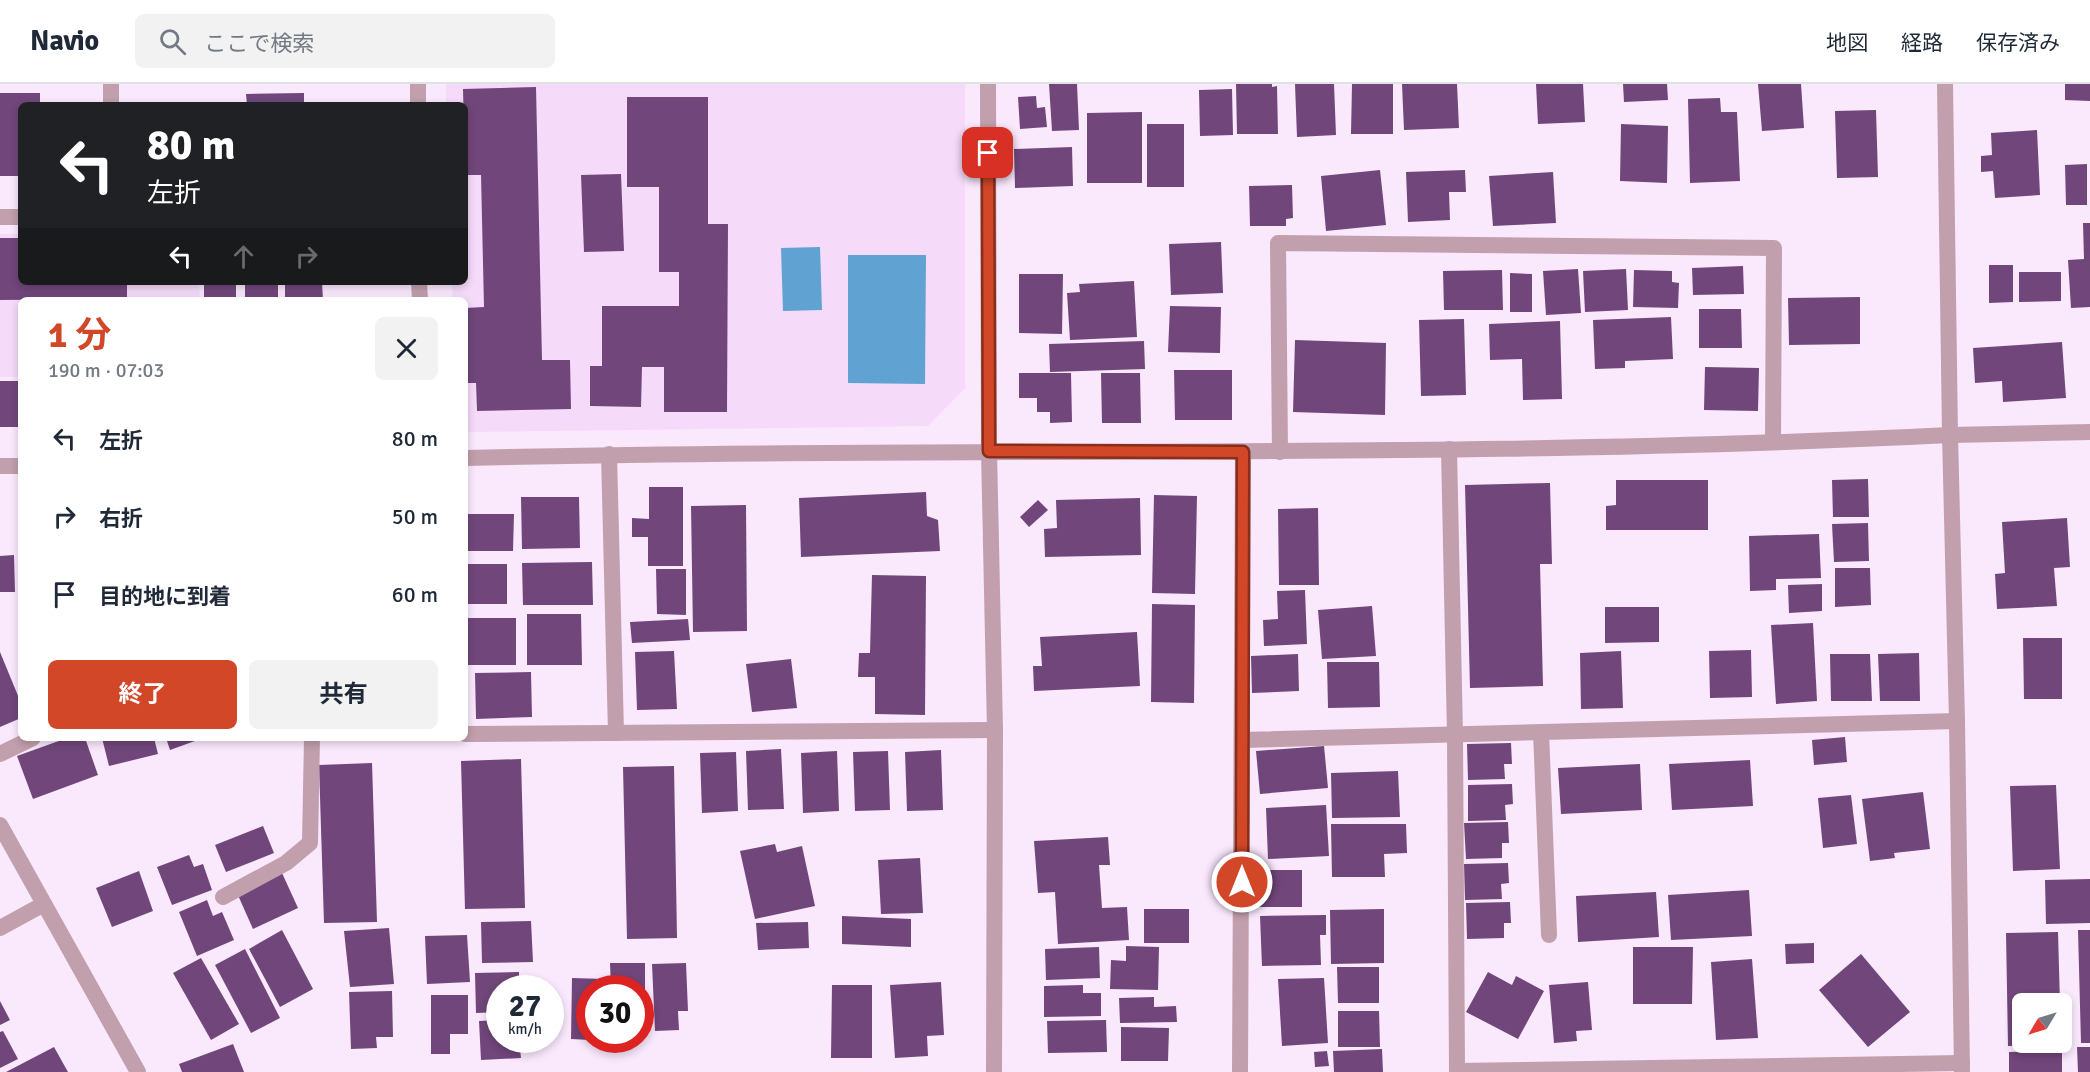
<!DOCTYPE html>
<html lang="ja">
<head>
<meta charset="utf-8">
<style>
	:root { --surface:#fff; --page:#f2f2f3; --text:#1f2937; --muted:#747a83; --line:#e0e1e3; --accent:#d14728 }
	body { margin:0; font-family:Signika,"Noto Sans JP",sans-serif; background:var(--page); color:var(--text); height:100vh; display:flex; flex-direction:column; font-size:22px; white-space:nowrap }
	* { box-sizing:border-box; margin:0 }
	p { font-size:20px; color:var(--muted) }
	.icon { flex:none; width:33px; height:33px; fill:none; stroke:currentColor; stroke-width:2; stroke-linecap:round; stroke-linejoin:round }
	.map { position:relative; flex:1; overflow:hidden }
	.details { position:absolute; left:18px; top:213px; width:450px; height:444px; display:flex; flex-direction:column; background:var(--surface); border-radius:9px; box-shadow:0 3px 9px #0003 }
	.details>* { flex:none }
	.guide { position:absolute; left:18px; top:18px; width:450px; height:183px; border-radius:9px; box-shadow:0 3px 9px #0003; background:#202124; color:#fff; overflow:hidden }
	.needle { width:39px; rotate:232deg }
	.controls { position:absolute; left:2012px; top:909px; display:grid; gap:12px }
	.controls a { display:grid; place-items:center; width:60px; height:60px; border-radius:9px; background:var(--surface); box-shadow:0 3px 9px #0003; font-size:30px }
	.speed { position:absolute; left:486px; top:891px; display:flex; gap:12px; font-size:30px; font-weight:700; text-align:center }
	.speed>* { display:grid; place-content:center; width:78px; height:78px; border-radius:50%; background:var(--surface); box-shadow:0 3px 9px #0003; line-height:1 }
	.speed small { font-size:15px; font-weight:400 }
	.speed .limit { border:9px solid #d22; background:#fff; color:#111 }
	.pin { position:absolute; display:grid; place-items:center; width:51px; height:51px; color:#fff; margin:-26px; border-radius:12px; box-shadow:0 3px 9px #0006 }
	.me { position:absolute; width:66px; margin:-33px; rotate:0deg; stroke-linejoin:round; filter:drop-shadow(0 0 4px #0008) }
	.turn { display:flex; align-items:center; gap:21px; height:126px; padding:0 30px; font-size:27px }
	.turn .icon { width:78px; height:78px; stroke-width:2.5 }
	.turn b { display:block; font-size:42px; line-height:51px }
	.lanes { display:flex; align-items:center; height:57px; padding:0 30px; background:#0003; justify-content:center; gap:30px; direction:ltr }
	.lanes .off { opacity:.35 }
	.round { display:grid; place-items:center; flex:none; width:63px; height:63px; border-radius:9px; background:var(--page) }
	.overview { display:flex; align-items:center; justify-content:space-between; height:102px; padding:0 30px }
	h1 { font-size:36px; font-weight:700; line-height:45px; color:var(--accent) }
	.primary-button { display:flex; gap:12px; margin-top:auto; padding:12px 30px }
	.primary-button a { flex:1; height:69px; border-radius:9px; background:var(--accent); color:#fff; font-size:24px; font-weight:700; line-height:69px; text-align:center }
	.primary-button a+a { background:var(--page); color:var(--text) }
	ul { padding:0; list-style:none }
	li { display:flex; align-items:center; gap:18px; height:78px; padding:0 30px }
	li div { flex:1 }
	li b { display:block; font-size:22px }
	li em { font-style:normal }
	header { display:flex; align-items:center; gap:36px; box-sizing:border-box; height:84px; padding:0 30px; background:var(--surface); border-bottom:2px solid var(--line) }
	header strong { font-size:28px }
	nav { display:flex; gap:33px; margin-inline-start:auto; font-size:21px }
	.search { width:420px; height:54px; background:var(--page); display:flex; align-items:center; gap:15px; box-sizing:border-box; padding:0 21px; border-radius:9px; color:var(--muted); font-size:22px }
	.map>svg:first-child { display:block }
	.built { fill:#f5dafa }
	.water { fill:#60a2d2 }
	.building { fill:#71467b }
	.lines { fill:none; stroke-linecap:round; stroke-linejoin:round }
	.minor { stroke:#c19fac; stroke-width:16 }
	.tertiary { stroke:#c19fac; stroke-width:16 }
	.route-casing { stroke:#882e1a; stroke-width:15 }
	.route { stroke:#d14728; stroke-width:10 }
</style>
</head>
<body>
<header>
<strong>Navio</strong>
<div class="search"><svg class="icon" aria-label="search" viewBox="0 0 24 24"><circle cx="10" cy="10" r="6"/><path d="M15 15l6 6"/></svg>ここで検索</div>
<nav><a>地図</a><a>経路</a><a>保存済み</a></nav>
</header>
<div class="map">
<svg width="2090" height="988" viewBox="0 0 2090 988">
	<rect width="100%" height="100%" fill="#fae8fd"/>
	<!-- built -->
	<g class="built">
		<path d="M446 0H965V304L928 342 465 348V216H453L452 198H465V21H446Z"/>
		<path d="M0 150H21V198H199L200 216H21V293H0Z"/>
	</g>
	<!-- water -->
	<g class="water">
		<path d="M820 163 822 226 783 227 781 164Z"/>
		<path d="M848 171H926L925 300 848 299Z"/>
	</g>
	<!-- building -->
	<g class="building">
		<path d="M1049 0H1077L1079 46 1052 47Z"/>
		<path d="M1236 0H1272V3L1277 2 1278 50H1237Z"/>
		<path d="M1295 0H1334L1336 51 1297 53Z"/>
		<path d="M1352 0H1393V50H1351Z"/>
		<path d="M1402 0H1457L1459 44 1404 46Z"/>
		<path d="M1536 0H1583L1585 38 1538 40Z"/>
		<path d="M1623 0H1667L1668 16 1624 18Z"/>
		<path d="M1758 0H1801L1804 44 1762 47Z"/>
		<path d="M2065 0H2090V17L2065 16Z"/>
		<path d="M536 3 542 276H570L571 325 477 327 476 299H465V224L484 223 481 91H465L463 5Z"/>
		<path d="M1232 5 1233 51 1200 52 1199 6Z"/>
		<path d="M0 9H40V21H21V92H0Z"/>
		<path d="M304 9V21H247L246 10Z"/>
		<path d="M1036 12 1037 24 1045 23 1047 43 1020 45 1018 13Z"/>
		<path d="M627 13H708V140H728L727 328H664V283H642L641 323 590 322V282H602V222H679V188H659V103H627Z"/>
		<path d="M1720 14 1721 28H1737L1740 97 1690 99 1688 15Z"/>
		<path d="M1876 26 1878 93 1837 94 1835 27Z"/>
		<path d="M1142 28V99H1087V29Z"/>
		<rect x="1147" y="40" width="37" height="63"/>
		<path d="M1621 40 1668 42 1667 99 1620 97Z"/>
		<path d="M2037 46 2040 111 1995 114 1993 87 1981 88V72L1992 71 1991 49Z"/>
		<path d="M1072 63 1073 102 1015 104 1014 65Z"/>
		<path d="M2087 80V121H2066L2065 81Z"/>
		<path d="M1380 86 1386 141 1326 147 1321 92Z"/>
		<path d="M1465 86 1466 108H1449L1450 136 1408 138 1406 88Z"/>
		<path d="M1553 88 1556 139 1493 142 1489 92Z"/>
		<path d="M621 90 624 167 584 168 581 91Z"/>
		<path d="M1292 101 1293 134 1286 135V142H1250L1249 102Z"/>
		<path d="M2083 139H2090V223L2071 224 2068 176 2084 175Z"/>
		<path d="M0 154H21V198H127V215L0 216Z"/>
		<path d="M1221 158 1223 209 1171 211 1169 160Z"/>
		<path d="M1989 181H2013V218L1989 219Z"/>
		<path d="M1743 182 1744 210 1693 211 1692 184Z"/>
		<path d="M1578 185 1581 229 1546 231 1543 187Z"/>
		<path d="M1626 185 1628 226 1585 228 1583 187Z"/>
		<path d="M1502 186 1503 226H1444L1443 187Z"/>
		<path d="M1634 186 1672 187V198L1679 199 1678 224 1633 223Z"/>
		<path d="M2019 188H2061V217L2019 218Z"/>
		<path d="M1510 189 1532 190V228H1510Z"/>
		<path d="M1019 190H1063L1062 250 1019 249Z"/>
		<path d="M1134 197 1137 253 1070 256 1067 209 1080 208 1079 200Z"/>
		<rect x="204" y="198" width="32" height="18"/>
		<rect x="245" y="198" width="33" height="18"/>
		<path d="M285 198H322L323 216H285Z"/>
		<path d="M1860 213V260L1789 261 1788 214Z"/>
		<path d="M1170 222 1221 223 1220 269 1168 268Z"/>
		<path d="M1699 225H1741L1742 264H1699Z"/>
		<path d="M1671 233 1673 275 1625 277V284L1595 285 1593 236Z"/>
		<path d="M1464 235 1466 311 1421 312 1419 236Z"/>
		<path d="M1560 237 1562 315 1523 316 1522 275 1490 276 1489 240Z"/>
		<path d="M1295 256 1386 259 1385 331 1293 328Z"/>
		<path d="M1144 257 1145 285 1050 288 1049 260Z"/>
		<path d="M2062 258 2066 314 2003 318 2002 297 1975 299 1973 264Z"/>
		<path d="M1705 283 1759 284 1758 327 1704 326Z"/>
		<path d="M1174 286H1232V336H1175Z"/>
		<path d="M1019 289H1071L1072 338 1050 339V328H1037V314H1019Z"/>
		<path d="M1101 289H1140L1141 339H1102Z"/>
		<rect x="0" y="297" width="21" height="46"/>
		<path d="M1868 395 1869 433H1833L1832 396Z"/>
		<path d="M1616 396H1708V446H1606V422L1616 421Z"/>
		<path d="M1550 399 1552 480H1540L1543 602 1470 604 1465 401Z"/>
		<path d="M649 403H683V482H648V453H632V434L649 435Z"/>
		<path d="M926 408 927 432 938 436 940 467 801 473 799 414Z"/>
		<path d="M1154 411 1197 412 1195 510 1152 509Z"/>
		<path d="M521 413H579L580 464 522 465Z"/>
		<path d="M1140 414 1141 471 1045 473 1044 445 1057 444 1056 416Z"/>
		<path d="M1038 416 1048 426 1029 443 1020 433Z"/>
		<path d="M746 421 747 547 693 548 691 422Z"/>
		<path d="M1318 424 1319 501H1279L1278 425Z"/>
		<path d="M465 430H514L513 467H465Z"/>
		<path d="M2067 434 2070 483 2054 484 2057 522 1997 525 1995 490 2005 489 2002 438Z"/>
		<path d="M1868 439 1869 477 1834 478 1832 440Z"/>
		<path d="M1819 450 1821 494 1776 495V506L1750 507 1749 452Z"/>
		<path d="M14 471 15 508H0V472Z"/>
		<path d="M592 478 593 521H523L522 479Z"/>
		<rect x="465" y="480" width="42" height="40"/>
		<path d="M1835 484H1870L1871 521 1835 523Z"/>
		<path d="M656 485H686V531L657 530Z"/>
		<path d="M872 491 926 492 925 631 875 630V593H858L859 569H870Z"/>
		<path d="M1822 500V527L1789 529 1788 501Z"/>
		<path d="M1305 506 1307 560 1264 562 1263 536 1278 535 1277 507Z"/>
		<path d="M1152 520 1195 521 1194 619 1151 618Z"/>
		<path d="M1372 522 1376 572 1322 575 1318 526Z"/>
		<path d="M1605 523H1659V558L1605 559Z"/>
		<path d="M527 530H581L582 581H527Z"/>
		<rect x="465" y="534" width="51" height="47"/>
		<path d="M688 535 690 556 632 559 630 538Z"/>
		<path d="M1813 539 1817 617 1776 620 1771 541Z"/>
		<path d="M1137 548 1140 602 1034 607 1033 582H1042L1040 553Z"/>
		<path d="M2023 554H2062V615H2024Z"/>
		<path d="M1751 566 1752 613 1710 614 1709 567Z"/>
		<path d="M674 567 677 625 637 626 635 568Z"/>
		<path d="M1621 567 1623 624 1581 625 1580 569Z"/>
		<path d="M0 568 21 619V634L0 643Z"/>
		<path d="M1919 569 1920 617H1880L1878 570Z"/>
		<path d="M1298 570 1299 607 1252 609 1251 572Z"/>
		<path d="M1830 570H1870L1872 617H1831Z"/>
		<path d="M791 575 797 624 752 628 746 580Z"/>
		<path d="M1327 578H1379L1380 623 1328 624Z"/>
		<path d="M531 588 532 633 476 635 475 589Z"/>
		<path d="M1845 653 1847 678 1814 681 1812 656Z"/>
		<path d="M67 654H85L98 691 33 715 17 672Z"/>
		<path d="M102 654H154L158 670 109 682Z"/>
		<path d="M166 654H203L170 666Z"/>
		<path d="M1511 659 1512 680H1504L1505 695 1468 696 1467 660Z"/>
		<path d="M1324 662 1328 704 1260 710 1256 667Z"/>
		<path d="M781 665 784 725 748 726 746 667Z"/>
		<path d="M941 666 943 726 907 727 905 668Z"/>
		<path d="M837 667 839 727 803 729 801 669Z"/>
		<path d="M888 667 890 726 855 727 853 668Z"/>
		<path d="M736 668 738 727 702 729 700 669Z"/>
		<path d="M521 675 525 824 465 825 461 677Z"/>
		<path d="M1750 676 1753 722 1672 726 1669 680Z"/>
		<path d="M372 679 377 838 324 839 319 681Z"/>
		<path d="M1640 680 1642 726 1561 730 1558 684Z"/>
		<path d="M674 682 677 854 627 855 623 683Z"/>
		<path d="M1398 687 1400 733 1332 734 1331 689Z"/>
		<path d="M1512 700 1513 720 1505 721 1506 736 1468 737V701Z"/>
		<path d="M2056 701 2060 785 2013 787 2010 702Z"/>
		<path d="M1923 708 1930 765 1894 769 1895 774 1870 777 1862 715Z"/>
		<path d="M1851 711 1857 760 1823 764 1818 714Z"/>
		<path d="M1326 721 1329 772 1268 775 1266 724Z"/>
		<path d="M1508 738 1509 759H1502V774L1466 775 1464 739Z"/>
		<path d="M1331 740H1406L1407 769 1384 770 1385 793H1332Z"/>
		<path d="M263 742 274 769 226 788 215 761Z"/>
		<path d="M1108 753 1110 781H1099L1102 824 1127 823 1129 856 1058 860 1055 808 1038 809 1034 757Z"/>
		<path d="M775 760 777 768 802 762 815 822 755 835 740 767Z"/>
		<path d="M189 771 194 783 203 780 212 806 172 821 157 783Z"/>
		<path d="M920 774 923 829 881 830 878 776Z"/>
		<path d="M1508 779 1509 799 1501 800 1502 815 1465 816 1464 780Z"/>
		<rect x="1255" y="786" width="47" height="37"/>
		<path d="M139 787 153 827 112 843 96 804Z"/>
		<path d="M282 789 298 824 253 845 237 809Z"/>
		<path d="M2090 795V839L2046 840 2045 796Z"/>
		<path d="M1749 806 1752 852 1671 856 1668 811Z"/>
		<path d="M1656 808 1659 853 1578 858 1576 812Z"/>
		<path d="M207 816 213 832 222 828 234 856 197 872 179 828Z"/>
		<path d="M1510 818 1511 839H1504V854L1467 855 1466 819Z"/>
		<rect x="1144" y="825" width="45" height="34"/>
		<path d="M1384 825V879L1331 880 1330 826Z"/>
		<path d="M1326 831V851H1320L1321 881 1262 882 1260 832Z"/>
		<path d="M842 832 911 835V863L842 860Z"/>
		<path d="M531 837 533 878 482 879 481 838Z"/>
		<path d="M808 838 809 864 758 866 756 839Z"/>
		<path d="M389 844 394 900 350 903 344 847Z"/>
		<path d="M282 846 313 905 280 923 249 865Z"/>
		<path d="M2078 846H2090V959H2081Z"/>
		<path d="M2058 848 2060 920H2022V958H2061V961L2008 962 2006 849Z"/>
		<path d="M467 851 470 898 427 900 425 852Z"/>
		<path d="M1814 859V879L1786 880 1785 860Z"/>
		<path d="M1126 862 1159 863 1158 906 1110 905 1111 876 1126 877Z"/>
		<path d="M1099 863 1100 894 1046 896 1045 865Z"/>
		<path d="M1633 863H1693L1692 920H1633Z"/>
		<path d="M245 865 280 934 251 949 215 881Z"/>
		<path d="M1861 870 1910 928 1868 963 1819 906Z"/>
		<path d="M201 874 239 940 211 956 173 889Z"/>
		<path d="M1752 875 1758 954 1716 956 1711 878Z"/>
		<path d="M610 879H645V948H640V904H611Z"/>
		<path d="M686 879 688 927H678L679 946 655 947 652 880Z"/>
		<path d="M1337 883H1379V919H1338Z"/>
		<path d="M519 888V904H500V928L476 929 475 889Z"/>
		<path d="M1488 888 1512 901 1516 892 1544 907 1518 955 1466 928Z"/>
		<path d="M572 894 605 895 604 904H590V956L571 955Z"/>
		<path d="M1324 894 1328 959 1282 962 1278 895Z"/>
		<path d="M941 898 944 951 927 952 928 972 895 974 890 901Z"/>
		<path d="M1588 898 1592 946 1576 947 1577 957 1554 959 1549 901Z"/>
		<path d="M832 901H872V974H831Z"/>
		<path d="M1083 901V909H1101V932L1044 933V902Z"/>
		<path d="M392 907 393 953H376L377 964 351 965 349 908Z"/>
		<path d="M431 911H468V950H450V970H431Z"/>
		<path d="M1154 913V923L1176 922 1177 938 1120 939 1119 914Z"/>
		<path d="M0 917 10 936 0 941Z"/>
		<path d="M1338 927H1379L1380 963H1338Z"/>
		<path d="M500 936V956H519L521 974 481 976 479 937Z"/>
		<path d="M1106 936 1107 968 1048 969 1047 937Z"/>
		<path d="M1121 943 1169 944 1168 977H1121Z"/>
		<path d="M3 947 18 975 0 984V948Z"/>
		<path d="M233 960 244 988H182L179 980Z"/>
		<path d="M54 963 68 988H6Z"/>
		<path d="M2077 963H2090V988H2078Z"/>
		<path d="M1382 965 1383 988H1334L1333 967Z"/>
		<path d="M1327 967 1329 982 1315 983 1314 968Z"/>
		<path d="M2062 967V988H2009V968Z"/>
	</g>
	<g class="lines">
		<!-- minor -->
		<g class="minor">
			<path d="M111 0V21"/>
			<path d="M418 0V21"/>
			<path d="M0 133H21"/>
			<path d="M419 198 420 216"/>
			<path d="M1449 365 1455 651 1457 988"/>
			<path d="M1280 368 1278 159 1774 164 1773 358"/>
			<path d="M609 370 616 649"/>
			<path d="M465 374C960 362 1455 376 1950 351"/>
			<path d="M0 382H21"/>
			<path d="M1541 648 1549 851"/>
			<path d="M465 650 995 646"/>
			<path d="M1242 656 1957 637"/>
			<path d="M0 670 33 654"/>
			<path d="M223 813 286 779 310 759 312 654"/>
			<path d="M0 844 44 820"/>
			<path d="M1457 987 1962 979"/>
			<path d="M1240 988 1243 368"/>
		</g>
		<!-- tertiary -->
		<g class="tertiary">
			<path d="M988 0 989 367 995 646 994 988"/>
			<path d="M1945 0 1950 351 1957 637 1962 988"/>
			<path d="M1950 351 2090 348"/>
			<path d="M0 741 138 988"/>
		</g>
	</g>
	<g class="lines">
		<!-- route casing -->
		<g class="route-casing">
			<path id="route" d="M988 69 989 367 1243 368 1242 798"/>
		</g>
		<!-- route -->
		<use href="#route" class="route"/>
	</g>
</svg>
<div class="controls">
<a><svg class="needle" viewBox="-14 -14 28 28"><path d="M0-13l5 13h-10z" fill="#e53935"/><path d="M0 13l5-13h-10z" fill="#747a83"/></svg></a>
</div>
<div class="speed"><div>27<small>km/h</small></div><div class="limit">30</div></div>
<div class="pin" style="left:988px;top:69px;background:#d93025"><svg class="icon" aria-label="arrive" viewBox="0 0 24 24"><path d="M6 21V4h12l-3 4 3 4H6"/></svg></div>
<svg class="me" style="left:1242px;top:798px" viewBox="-20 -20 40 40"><circle r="17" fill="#d14728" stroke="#fff" stroke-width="3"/><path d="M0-11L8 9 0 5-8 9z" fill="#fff"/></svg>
<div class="guide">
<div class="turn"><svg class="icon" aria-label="left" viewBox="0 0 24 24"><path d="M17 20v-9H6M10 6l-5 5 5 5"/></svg><div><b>80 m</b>左折</div></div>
<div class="lanes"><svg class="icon" aria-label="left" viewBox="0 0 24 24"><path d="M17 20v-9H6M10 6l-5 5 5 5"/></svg><svg class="icon off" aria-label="ahead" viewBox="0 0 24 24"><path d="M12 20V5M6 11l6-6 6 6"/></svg><svg class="icon off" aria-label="right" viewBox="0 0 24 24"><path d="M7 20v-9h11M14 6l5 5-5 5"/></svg></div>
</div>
<section class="details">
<div class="overview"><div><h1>1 分</h1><p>190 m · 07:03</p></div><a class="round"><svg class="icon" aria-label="close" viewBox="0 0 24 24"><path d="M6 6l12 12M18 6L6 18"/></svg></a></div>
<ul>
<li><svg class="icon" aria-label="left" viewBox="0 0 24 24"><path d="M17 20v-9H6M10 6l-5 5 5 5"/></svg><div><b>左折</b></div><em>80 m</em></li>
<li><svg class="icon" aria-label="right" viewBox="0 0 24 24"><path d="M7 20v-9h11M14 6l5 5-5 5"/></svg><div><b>右折</b></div><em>50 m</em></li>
<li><svg class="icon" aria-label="arrive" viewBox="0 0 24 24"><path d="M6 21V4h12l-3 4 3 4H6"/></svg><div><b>目的地に到着</b></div><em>60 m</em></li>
</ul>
<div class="primary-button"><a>終了</a><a>共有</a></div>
</section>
</div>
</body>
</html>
